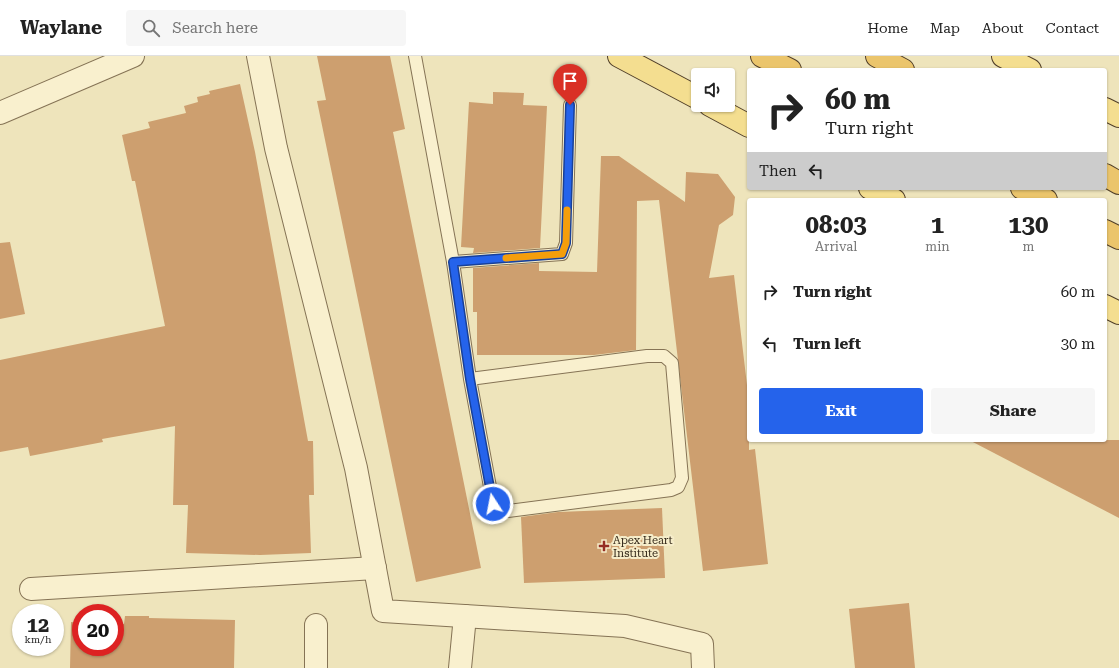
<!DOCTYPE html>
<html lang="en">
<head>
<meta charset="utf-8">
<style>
	:root { --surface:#fff; --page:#f6f6f6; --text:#222; --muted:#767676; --line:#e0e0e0; --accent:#2563eb }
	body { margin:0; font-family:"Roboto Serif",serif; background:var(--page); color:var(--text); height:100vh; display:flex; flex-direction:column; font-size:15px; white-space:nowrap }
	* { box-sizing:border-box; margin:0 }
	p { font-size:13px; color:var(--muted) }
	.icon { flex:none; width:22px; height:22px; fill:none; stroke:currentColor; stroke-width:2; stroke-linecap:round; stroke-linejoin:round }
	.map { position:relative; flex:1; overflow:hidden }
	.details { position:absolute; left:747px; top:142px; width:360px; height:244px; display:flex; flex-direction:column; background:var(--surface); border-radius:4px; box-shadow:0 1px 3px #0004 }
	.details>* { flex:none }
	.guide { position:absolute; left:747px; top:12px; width:360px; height:122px; border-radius:4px; box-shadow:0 1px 3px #0004; background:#fff; color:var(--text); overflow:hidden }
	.fabs { position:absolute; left:691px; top:12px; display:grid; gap:8px }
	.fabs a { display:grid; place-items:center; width:44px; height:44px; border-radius:4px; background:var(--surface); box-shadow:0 1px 3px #0004; font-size:20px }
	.speed { position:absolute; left:12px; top:548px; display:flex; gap:8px; font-size:20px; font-weight:700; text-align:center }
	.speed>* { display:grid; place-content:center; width:52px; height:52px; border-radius:50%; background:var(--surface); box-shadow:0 1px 3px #0004; line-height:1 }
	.speed small { font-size:10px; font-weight:400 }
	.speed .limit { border:6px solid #d22; background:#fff; color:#111 }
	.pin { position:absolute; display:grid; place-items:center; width:34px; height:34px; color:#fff; margin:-41px -17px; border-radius:50% 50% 50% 0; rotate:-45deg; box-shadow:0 0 4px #0007 }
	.pin .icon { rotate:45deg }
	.me { position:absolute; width:44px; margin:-22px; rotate:349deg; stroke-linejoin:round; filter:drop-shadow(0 0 3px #0008) }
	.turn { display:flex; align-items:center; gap:14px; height:84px; padding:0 12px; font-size:18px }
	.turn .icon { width:52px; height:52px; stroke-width:2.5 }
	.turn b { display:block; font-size:28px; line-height:34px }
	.then { display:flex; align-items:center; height:38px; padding:0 12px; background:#0003; gap:8px; font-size:15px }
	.eta { display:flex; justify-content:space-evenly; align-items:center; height:68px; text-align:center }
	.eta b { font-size:24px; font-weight:700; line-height:28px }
	.button { display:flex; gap:8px; margin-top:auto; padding:8px 12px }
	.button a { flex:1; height:46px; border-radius:4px; background:var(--accent); color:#fff; font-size:16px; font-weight:700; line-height:46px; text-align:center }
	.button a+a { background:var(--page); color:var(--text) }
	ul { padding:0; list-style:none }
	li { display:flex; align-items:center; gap:12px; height:52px; padding:0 12px }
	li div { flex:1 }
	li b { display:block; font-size:15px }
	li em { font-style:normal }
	header { display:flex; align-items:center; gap:24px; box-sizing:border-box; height:56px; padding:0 20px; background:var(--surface); border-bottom:1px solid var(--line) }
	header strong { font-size:19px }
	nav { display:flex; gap:22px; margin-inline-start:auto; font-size:14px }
	.search { width:280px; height:36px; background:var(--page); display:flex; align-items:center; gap:10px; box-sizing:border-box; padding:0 14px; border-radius:4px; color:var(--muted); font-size:15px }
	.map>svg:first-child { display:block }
	.building { fill:#cd9f6f }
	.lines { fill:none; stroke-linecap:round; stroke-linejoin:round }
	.service-casing { stroke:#857355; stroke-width:14 }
	.minor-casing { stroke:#857355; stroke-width:24 }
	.tertiary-casing { stroke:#857355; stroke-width:24 }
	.primary-casing { stroke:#52402a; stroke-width:24 }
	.trunk-casing { stroke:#52402a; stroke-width:24 }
	.service { stroke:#f9f0ce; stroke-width:12 }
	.minor { stroke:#f9f0ce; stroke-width:22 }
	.tertiary { stroke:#f9f0ce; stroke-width:22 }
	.primary { stroke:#f4de90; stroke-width:22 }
	.trunk { stroke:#ebc56c; stroke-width:22 }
	.route-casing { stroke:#184099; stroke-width:10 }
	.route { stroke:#2563eb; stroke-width:7 }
	.slow { stroke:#f59e0b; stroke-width:7 }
	.poi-dot { fill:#952e24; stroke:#f6edca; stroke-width:1.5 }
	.labels { text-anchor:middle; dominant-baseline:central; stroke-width:4; stroke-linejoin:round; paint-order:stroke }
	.poi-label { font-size:11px; fill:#34291a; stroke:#f6edca; text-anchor:start }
</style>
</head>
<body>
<header>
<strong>Waylane</strong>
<div class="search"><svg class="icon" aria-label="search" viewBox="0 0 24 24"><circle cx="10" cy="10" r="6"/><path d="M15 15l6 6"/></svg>Search here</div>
<nav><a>Home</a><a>Map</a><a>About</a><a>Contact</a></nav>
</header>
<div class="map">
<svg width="1119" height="612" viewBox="0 0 1119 612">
	<rect width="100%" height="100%" fill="#eee4bb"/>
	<!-- building -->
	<g class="building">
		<path d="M317 0H390L405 73 393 76 481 512 416 526 317 45 326 44Z"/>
		<path d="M240 28 255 96 308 385H313L314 439H309L311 497 260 499 186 497 188 449H173L175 370 102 383 103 386 30 400 28 391 0 396V304L165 270 135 125H132L122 79 150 72 148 66 186 57 184 50 198 46 197 41 210 38 209 35Z"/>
		<path d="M493 36 524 37 523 49 547 50 540 192 473 197 474 192 461 191 469 46 493 48Z"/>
		<path d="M601 100H619L685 146 686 116 718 118 735 141 733 159 719 169 709 222 734 219 749 346V394L755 393 768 508 703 515 659 144 637 145 636 294 594 299H477V256H473V212L539 207V215L597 216Z"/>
		<path d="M10 186 25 258 0 263V187Z"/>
		<path d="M969 384H1119V462Z"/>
		<path d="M662 452 665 522 524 527 521 461 558 456Z"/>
		<path d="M909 547 915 612H855L849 553Z"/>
		<path d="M125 560H149V562L235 564 234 612H70L71 566 81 567V591H115V568H124Z"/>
	</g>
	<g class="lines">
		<!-- service casing -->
		<g class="service-casing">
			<g id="service">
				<path d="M415 0 453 206 470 323 647 300H664L672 307 682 422 678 431 671 434 508 455 499 453 493 447 470 323"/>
				<path d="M453 206 562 198 566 187 570 49"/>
			</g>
		</g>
		<!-- minor casing -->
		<g class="minor-casing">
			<g id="minor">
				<path d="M0 57 133 0"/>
				<path d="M31 533 375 512"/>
				<path d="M316 612V569"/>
				<path d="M460 612 465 560"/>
			</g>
		</g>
		<!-- tertiary casing -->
		<g class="tertiary-casing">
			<path id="tertiary" d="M258 0 276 92 356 412 383 555 625 570 702 588 703 612"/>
		</g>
		<!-- primary casing -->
		<g class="primary-casing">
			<g id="primary">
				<path d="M619 0 698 42"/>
				<path d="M1003 0 1030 14"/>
				<path d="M710 49 749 70"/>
				<path d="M1105 53 1119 60"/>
				<path d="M870 132 894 144"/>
				<path d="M1105 250 1119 257"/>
			</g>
		</g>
		<!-- trunk casing -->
		<g class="trunk-casing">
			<g id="trunk">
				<path d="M762 0 790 14"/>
				<path d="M877 0 903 14"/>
				<path d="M1105 119 1119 127"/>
				<path d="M1022 132 1046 144"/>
				<path d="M1105 175 1119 182"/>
			</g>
		</g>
		<!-- service -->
		<use href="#service" class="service"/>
		<!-- minor -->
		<use href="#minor" class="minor"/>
		<!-- tertiary -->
		<use href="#tertiary" class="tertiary"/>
		<!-- primary -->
		<use href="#primary" class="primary"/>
		<!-- trunk -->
		<use href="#trunk" class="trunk"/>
	</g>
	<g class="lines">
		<!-- route casing -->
		<g class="route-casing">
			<path id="route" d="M493 448 470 323 453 206 562 198 566 187 570 49"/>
		</g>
		<!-- route -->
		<use href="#route" class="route"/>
		<!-- slow -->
		<path class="slow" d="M506 202 562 198 566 187 567 154"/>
	</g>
	<!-- markers -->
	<path class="poi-dot" d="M602 484h4v4h4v4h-4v4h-4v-4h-4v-4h4z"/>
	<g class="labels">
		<!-- poi labels -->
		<g class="poi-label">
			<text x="613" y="484">Apex Heart<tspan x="613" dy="13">Institute</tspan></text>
		</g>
	</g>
</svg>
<div class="fabs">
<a><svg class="icon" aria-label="sound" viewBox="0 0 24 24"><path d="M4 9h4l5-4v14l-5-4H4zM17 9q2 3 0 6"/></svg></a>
</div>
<div class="speed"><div>12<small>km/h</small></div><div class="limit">20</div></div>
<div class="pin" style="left:570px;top:49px;background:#d93025"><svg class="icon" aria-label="arrive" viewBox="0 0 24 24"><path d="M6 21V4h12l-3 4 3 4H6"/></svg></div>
<svg class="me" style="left:493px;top:448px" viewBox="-20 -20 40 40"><circle r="17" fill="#2563eb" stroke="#fff" stroke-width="3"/><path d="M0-11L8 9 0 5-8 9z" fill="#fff"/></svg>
<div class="guide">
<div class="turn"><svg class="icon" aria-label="right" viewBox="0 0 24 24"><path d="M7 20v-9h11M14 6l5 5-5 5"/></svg><div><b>60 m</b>Turn right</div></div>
<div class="then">Then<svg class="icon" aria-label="left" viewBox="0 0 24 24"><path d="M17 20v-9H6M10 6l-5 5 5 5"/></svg></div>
</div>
<section class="details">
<div class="eta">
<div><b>08:03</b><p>Arrival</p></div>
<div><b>1</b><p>min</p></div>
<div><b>130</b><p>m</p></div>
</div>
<ul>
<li><svg class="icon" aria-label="right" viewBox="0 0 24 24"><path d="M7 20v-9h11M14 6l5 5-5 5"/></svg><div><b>Turn right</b></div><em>60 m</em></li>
<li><svg class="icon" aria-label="left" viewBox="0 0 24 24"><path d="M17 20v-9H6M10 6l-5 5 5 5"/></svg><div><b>Turn left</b></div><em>30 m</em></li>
</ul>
<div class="button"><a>Exit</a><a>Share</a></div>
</section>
</div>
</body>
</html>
